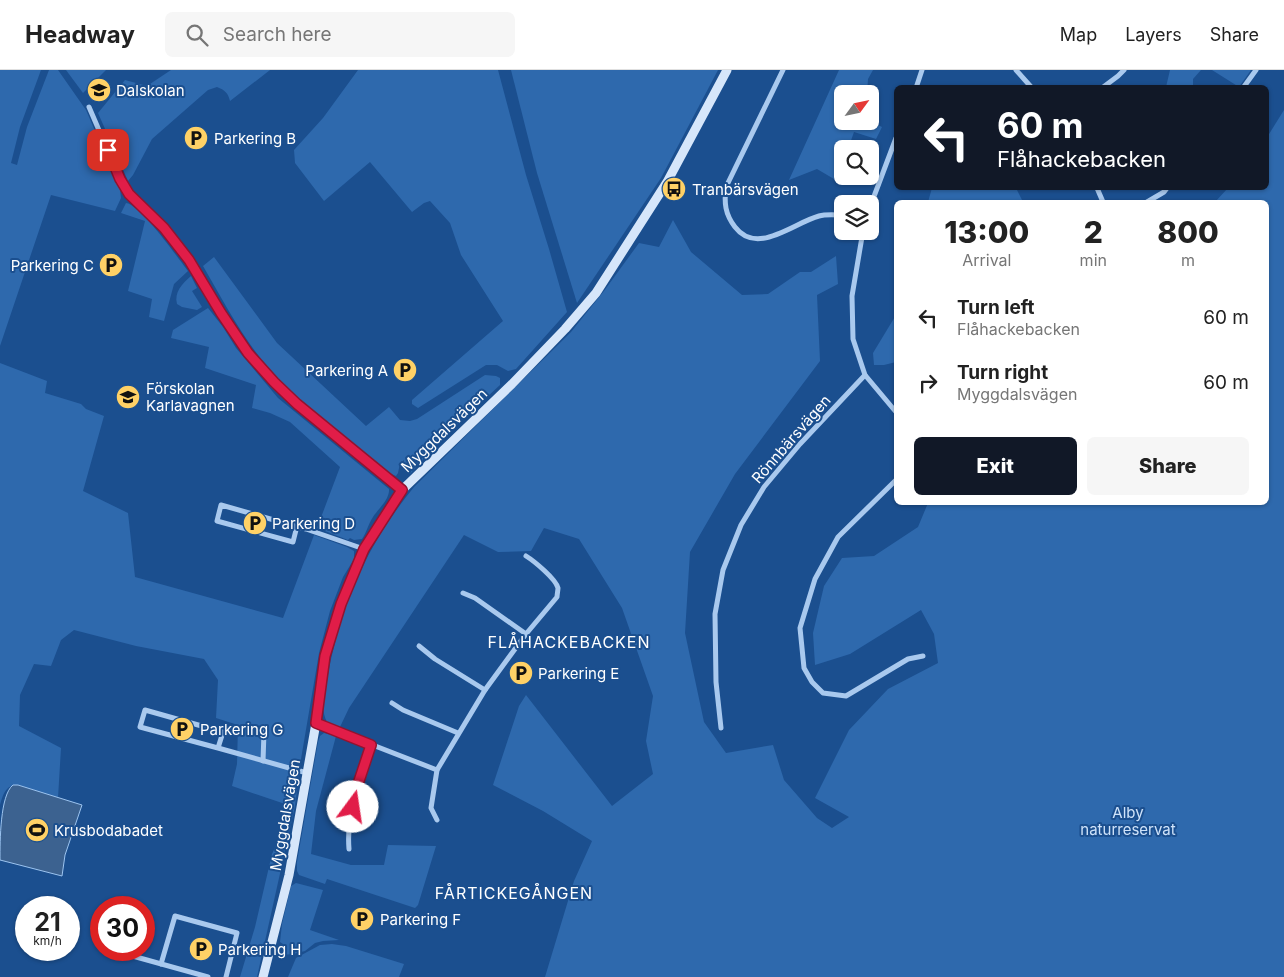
<!DOCTYPE html>
<html lang="en">
<head>
<meta charset="utf-8">
<style>
	:root { --surface:#fff; --page:#f6f6f6; --text:#222; --muted:#767676; --line:#e0e0e0; --accent:#111827 }
	body { margin:0; font-family:Inter,sans-serif; background:var(--page); color:var(--text); height:100vh; display:flex; flex-direction:column; font-size:19px; white-space:nowrap }
	* { box-sizing:border-box; margin:0 }
	p { font-size:16px; color:var(--muted) }
	.icon { flex:none; width:28px; height:28px; fill:none; stroke:currentColor; stroke-width:2; stroke-linecap:round; stroke-linejoin:round }
	.map { position:relative; flex:1; overflow:hidden }
	.sheet { position:absolute; left:894px; top:130px; width:375px; height:305px; display:flex; flex-direction:column; background:var(--surface); border-radius:8px; box-shadow:0 1px 4px #0004 }
	.sheet>* { flex:none }
	.top-card { position:absolute; left:894px; top:15px; width:375px; height:105px; border-radius:8px; box-shadow:0 1px 4px #0004; background:#111827; color:#fff; overflow:hidden }
	.needle { width:32px; rotate:57deg }
	.fabs { position:absolute; left:834px; top:15px; display:grid; gap:10px }
	.fabs a { display:grid; place-items:center; width:45px; height:45px; border-radius:8px; background:var(--surface); box-shadow:0 1px 4px #0004; font-size:25px }
	.speed { position:absolute; left:15px; top:826px; display:flex; gap:10px; font-size:25px; font-weight:700; text-align:center }
	.speed>* { display:grid; place-content:center; width:65px; height:65px; border-radius:50%; background:var(--surface); box-shadow:0 1px 4px #0004; line-height:1 }
	.speed small { font-size:12px; font-weight:400 }
	.speed .limit { border:8px solid #d22; background:#fff; color:#111 }
	.pin { position:absolute; display:grid; place-items:center; width:42px; height:42px; color:#fff; margin:-21px; border-radius:10px; box-shadow:0 2px 8px #0006 }
	.me { position:absolute; width:55px; margin:-28px; rotate:14deg; stroke-linejoin:round; filter:drop-shadow(0 0 4px #0008) }
	.turn { display:flex; align-items:center; gap:18px; height:105px; padding:0 20px; font-size:22px }
	.turn .icon { width:65px; height:65px; stroke-width:2.5 }
	.turn b { display:block; font-size:35px; line-height:42px }
	.eta { display:flex; justify-content:space-evenly; align-items:center; height:85px; text-align:center }
	.eta b { font-size:30px; font-weight:800; line-height:35px }
	.cta { display:flex; gap:10px; margin-top:auto; padding:10px 20px }
	.cta a { flex:1; height:58px; border-radius:8px; background:var(--accent); color:#fff; font-size:20px; font-weight:800; line-height:58px; text-align:center }
	.cta a+a { background:var(--page); color:var(--text) }
	ul { padding:0; list-style:none }
	li { display:flex; align-items:center; gap:15px; height:65px; padding:0 20px }
	li div { flex:1 }
	li b { display:block; font-size:19px }
	li em { font-style:normal }
	header { display:flex; align-items:center; gap:30px; box-sizing:border-box; height:70px; padding:0 25px; background:var(--surface); border-bottom:1px solid var(--line) }
	header strong { font-size:24px }
	nav { display:flex; gap:28px; margin-inline-start:auto; font-size:18px }
	.search { width:350px; height:45px; background:var(--page); display:flex; align-items:center; gap:12px; box-sizing:border-box; padding:0 18px; border-radius:8px; color:var(--muted); font-size:19px }
	.map>svg:first-child { display:block }
	.green { fill:#2e69ad }
	.water { fill:#3c6290; stroke:#9cc4f0 }
	.lines { fill:none; stroke-linecap:round; stroke-linejoin:round }
	.street { stroke:#a9c9ee; stroke-width:5 }
	.secondary { stroke:#d6e6fa; stroke-width:9 }
	.route-casing { stroke:#92132f; stroke-width:12 }
	.route { stroke:#e11d48; stroke-width:9 }
	.labels { text-anchor:middle; dominant-baseline:central; stroke-width:4; stroke-linejoin:round; paint-order:stroke }
	.poi-label { font-size:15px; fill:#fff; stroke:#1b4f8f; text-anchor:start }
	.street-label { font-size:15px; fill:#fff; stroke:#1b4f8f }
	.park-label { font-size:15px; fill:#cfe3fa; stroke:#1b4f8f }
	.neighbourhood-label { font-size:16px; letter-spacing:1px; fill:#fff; stroke:#1b4f8f }
</style>
</head>
<body>
<header>
<strong>Headway</strong>
<div class="search"><svg class="icon" aria-label="search" viewBox="0 0 24 24"><circle cx="10" cy="10" r="6"/><path d="M15 15l6 6"/></svg>Search here</div>
<nav><a>Map</a><a>Layers</a><a>Share</a></nav>
</header>
<div class="map">
<svg width="1284" height="907" viewBox="0 0 1284 907">
	<rect width="100%" height="100%" fill="#1b4f8f"/>
	<!-- green -->
	<g class="green">
		<path d="M0 0H41L20 57 11 93 17 95 27 57 49 0H58L86 40 120 119 121 128 115 141 51 125 0 276Z"/>
		<path d="M66 0H106L83 23Z"/>
		<path d="M171 0H270L230 31C228 23 225 20 217 17L208 20 152 69 133 105 128 111 98 43 125 10 147 16Z"/>
		<path d="M358 0H498L526 105 549 179 567 242 516 299 508 301 497 295H486L418 338 412 334V330L503 251 461 185 450 153 430 131 424 133 412 142 370 92 324 131 295 93 294 80 323 48Z"/>
		<path d="M511 0H718L661 108 577 233 537 103Z"/>
		<path d="M839 0H873L868 9 867 24H842V51H870L882 57 876 69 854 62 848 79H842V92L834 109 817 99 789 110Z"/>
		<path d="M1170 0H1201L1193 9V17H1166Z"/>
		<path d="M1212 0H1251L1239 17Z"/>
		<path d="M1284 40V907H545L574 811 592 771 543 741 493 715 519 636 526 625 612 736 653 704 646 671 653 626 622 538 579 469 544 458 531 481 498 482 464 465 349 638 340 657 327 652C320 639 325 625 327 611 339 538 367 474 414 417L571 262 604 221 639 173 659 177 673 150 691 182 742 225 768 224 800 202H811L836 186 838 214 817 225 820 291 735 404 690 482 685 563 704 652 726 683 773 675 784 710 817 748 832 758 849 747 815 728 849 660 888 619 938 593 934 564 921 540 850 584 815 595 813 563 824 516 842 488 874 486 918 457 928 433 1266 432V132H1215L1228 118H1266V69Z"/>
		<path d="M932 118H1016L1023 132H928Z"/>
		<path d="M126 133C141 135 177 187 188 201L174 214 164 251 149 247 152 229 128 221 145 151 121 143Z"/>
		<path d="M214 187 277 273 366 356 389 337 400 350 410 351 417 349 485 305 496 306 500 308V315L446 365 410 404H409L404 399V390L400 393 398 403 396 406 391 404C349 370 301 338 267 296 241 266 223 230 203 196Z"/>
		<path d="M191 206 197 218 192 221 202 237 197 240 182 237 177 234C174 222 182 214 191 206Z"/>
		<path d="M208 238 223 257 236 278 278 328 389 419C390 429 378 439 373 447 368 454 367 462 362 469L354 470 350 468 348 470 317 458 340 397 290 352 270 343 252 338 256 315 205 298 209 277 171 268 173 260Z"/>
		<path d="M896 245V292L884 295H874L873 283Z"/>
		<path d="M0 293 47 311 45 323 81 334 86 339 104 346 83 421 128 443 135 507 283 548 314 465 347 477 354 481V489L343 507 330 541 319 583 301 689 295 736 257 907H240L255 857 272 784 294 737 232 716 237 694 238 655 216 648 218 610 204 589 136 576 74 560 61 570 51 596 34 594 20 625 19 656 61 678 58 728 18 715C5 715 3 725 0 735Z"/>
		<path d="M324 663 336 666 316 741 311 784 351 795H384L388 775 436 776 418 835 415 838 327 809 325 814 299 805 297 801V792L318 672 320 666Z"/>
		<path d="M296 813 323 820 310 860 339 870 323 871 315 873 305 881 293 884 282 885 283 874 280 872 282 854 291 816Z"/>
		<path d="M332 874 346 876 404 894 399 907H288L296 888 320 875Z"/>
	</g>
	<!-- water -->
	<path class="water" d="M13 715H18L82 735 65 785 62 806 0 790C0 771 0 725 13 715Z"/>
	<g class="lines">
		<!-- street -->
		<g class="street">
			<path d="M783 0 726 117C724 133 725 144 735 157 757 186 793 153 819 146 826 144 835 145 842 145"/>
			<path d="M1016 0 1032 18"/>
			<path d="M916 18 922 0"/>
			<path d="M1102 18 1118 6 1124 0"/>
			<path d="M1243 18 1256 0"/>
			<path d="M89 37 120 109 129 124 164 158 189 190 221 243 248 283 274 312 297 334 402 420"/>
			<path d="M1097 118 1103 132"/>
			<path d="M1147 132 1164 122 1167 118"/>
			<path d="M870 137 896 68"/>
			<path d="M863 161 852 226 853 269 865 305 896 342"/>
			<path d="M896 410 838 467 815 509 800 558 804 598 812 612 823 623 846 626 908 589 923 586"/>
			<path d="M297 456 293 472 217 451 221 435 306 459 364 479"/>
			<path d="M463 523 475 528 526 564"/>
			<path d="M419 576 435 589 485 620"/>
			<path d="M392 633 403 640 458 663"/>
			<path d="M316 653 437 700"/>
			<path d="M721 658 716 612 715 544 723 500 741 455 764 417 800 374 865 305"/>
			<path d="M218 678 140 657 145 640 223 662 218 678 307 703"/>
			<path d="M263 691 264 662"/>
			<path d="M437 750 431 738 437 700 485 620 526 564 557 527C557 525 558 520 558 518 556 509 534 491 526 486"/>
			<path d="M349 779C346 743 360 708 371 675"/>
			<path d="M101 874V877"/>
			<path d="M111 880 208 907"/>
			<path d="M161 894 175 846 237 863 226 907"/>
		</g>
		<!-- secondary -->
		<path class="secondary" d="M263 907 289 805 316 653 325 585 341 534 364 479 402 420 512 314 565 259 596 223 667 112 727 0"/>
	</g>
	<g class="lines">
		<!-- route casing -->
		<g class="route-casing">
			<path id="route" d="M108 80 120 109 129 124 164 158 189 190 221 243 248 283 274 312 297 334 402 420 364 479 341 534 325 586 316 653 371 675 355 723 353 737"/>
		</g>
		<!-- route -->
		<use href="#route" class="route"/>
	</g>
	<!-- icons -->
	<defs>
		<g id="school-disc" transform="scale(1.25)"><circle r="9.5" fill="#ffd166" stroke="#1b4f8f"/><path d="M0-5L7-2L0 1L-7-2ZM-4 1L0 2.5L4 1V4Q0 6-4 4Z" fill="#111"/></g>
		<g id="parking-disc" transform="scale(1.25)"><circle r="9.5" fill="#ffd166" stroke="#1b4f8f"/><path d="M-3.5-5.5H1a3.5 3.5 0 0 1 0 7H-1V5.5H-3.5ZM-1-3.4V-.6H.8a1.4 1.4 0 0 0 0-2.8Z" fill="#111"/></g>
		<g id="bus-disc" transform="scale(1.25)"><circle r="9.5" fill="#ffd166" stroke="#1b4f8f"/><path d="M-5-6H5V4H4V6H2V4H-2V6H-4V4H-5ZM-3.5-4V0h7V-4ZM-3.5 1.2v1.5H-2V1.2ZM2 1.2v1.5H3.5V1.2Z" fill="#111"/></g>
		<g id="stadium-disc" transform="scale(1.25)"><circle r="9.5" fill="#ffd166" stroke="#1b4f8f"/><path d="M0-5a6.5 5 0 1 0 0 10a6.5 5 0 1 0 0-10ZM-3.5-1.8h7v3.6h-7Z" fill="#111"/></g>
	</defs>
	<g fill-rule="evenodd">
		<use href="#school-disc" x="99" y="20"/>
		<use href="#parking-disc" x="196" y="68"/>
		<use href="#bus-disc" x="674" y="119"/>
		<use href="#parking-disc" x="111" y="195"/>
		<use href="#parking-disc" x="405" y="300"/>
		<use href="#school-disc" x="128" y="327"/>
		<use href="#parking-disc" x="255" y="453"/>
		<use href="#parking-disc" x="521" y="603"/>
		<use href="#parking-disc" x="182" y="659"/>
		<use href="#stadium-disc" x="37" y="760"/>
		<use href="#parking-disc" x="362" y="849"/>
		<use href="#parking-disc" x="201" y="879"/>
	</g>
	<g class="labels">
		<!-- poi labels -->
		<g class="poi-label">
			<text x="116" y="20">Dalskolan</text>
			<text x="214" y="68">Parkering B</text>
			<text x="692" y="119">Tranbärsvägen</text>
			<text x="94" y="195" text-anchor="end">Parkering C</text>
			<text x="388" y="300" text-anchor="end">Parkering A</text>
			<text x="146" y="318">Förskolan<tspan x="146" dy="17">Karlavagnen</tspan></text>
			<text x="272" y="453">Parkering D</text>
			<text x="538" y="603">Parkering E</text>
			<text x="200" y="659">Parkering G</text>
			<text x="54" y="760">Krusbodabadet</text>
			<text x="380" y="849">Parkering F</text>
			<text x="218" y="879">Parkering H</text>
		</g>
		<!-- street labels -->
		<g class="street-label">
			<text transform="translate(444 360) rotate(-44)">Myggdalsvägen</text>
			<text transform="translate(791 369) rotate(-49)">Rönnbärsvägen</text>
			<text transform="translate(285 745) rotate(-80)">Myggdalsvägen</text>
		</g>
		<!-- park labels -->
		<g class="park-label">
			<text x="1128" y="742">Alby<tspan x="1128" dy="17">naturreservat</tspan></text>
		</g>
		<!-- neighbourhood labels -->
		<g class="neighbourhood-label">
			<text x="569" y="572">FLÅHACKEBACKEN</text>
			<text x="514" y="823">FÅRTICKEGÅNGEN</text>
		</g>
	</g>
</svg>
<div class="fabs">
<a><svg class="needle" viewBox="-14 -14 28 28"><path d="M0-13l5 13h-10z" fill="#e53935"/><path d="M0 13l5-13h-10z" fill="#767676"/></svg></a>
<a><svg class="icon" aria-label="search" viewBox="0 0 24 24"><circle cx="10" cy="10" r="6"/><path d="M15 15l6 6"/></svg></a>
<a><svg class="icon" aria-label="layers" viewBox="0 0 24 24"><path d="M12 4l9 5-9 5-9-5zM3 14l9 5 9-5"/></svg></a>
</div>
<div class="speed"><div>21<small>km/h</small></div><div class="limit">30</div></div>
<div class="pin" style="left:108px;top:80px;background:#d93025"><svg class="icon" aria-label="arrive" viewBox="0 0 24 24"><path d="M6 21V4h12l-3 4 3 4H6"/></svg></div>
<svg class="me" style="left:353px;top:737px" viewBox="-20 -20 40 40"><circle r="19" fill="#fff"/><path d="M0-13L10 11 0 6-10 11z" fill="#e11d48"/></svg>
<div class="top-card">
<div class="turn"><svg class="icon" aria-label="left" viewBox="0 0 24 24"><path d="M17 20v-9H6M10 6l-5 5 5 5"/></svg><div><b>60 m</b>Flåhackebacken</div></div>
</div>
<section class="sheet">
<div class="eta">
<div><b>13:00</b><p>Arrival</p></div>
<div><b>2</b><p>min</p></div>
<div><b>800</b><p>m</p></div>
</div>
<ul>
<li><svg class="icon" aria-label="left" viewBox="0 0 24 24"><path d="M17 20v-9H6M10 6l-5 5 5 5"/></svg><div><b>Turn left</b><p>Flåhackebacken</p></div><em>60 m</em></li>
<li><svg class="icon" aria-label="right" viewBox="0 0 24 24"><path d="M7 20v-9h11M14 6l5 5-5 5"/></svg><div><b>Turn right</b><p>Myggdalsvägen</p></div><em>60 m</em></li>
</ul>
<div class="cta"><a>Exit</a><a>Share</a></div>
</section>
</div>
</body>
</html>
